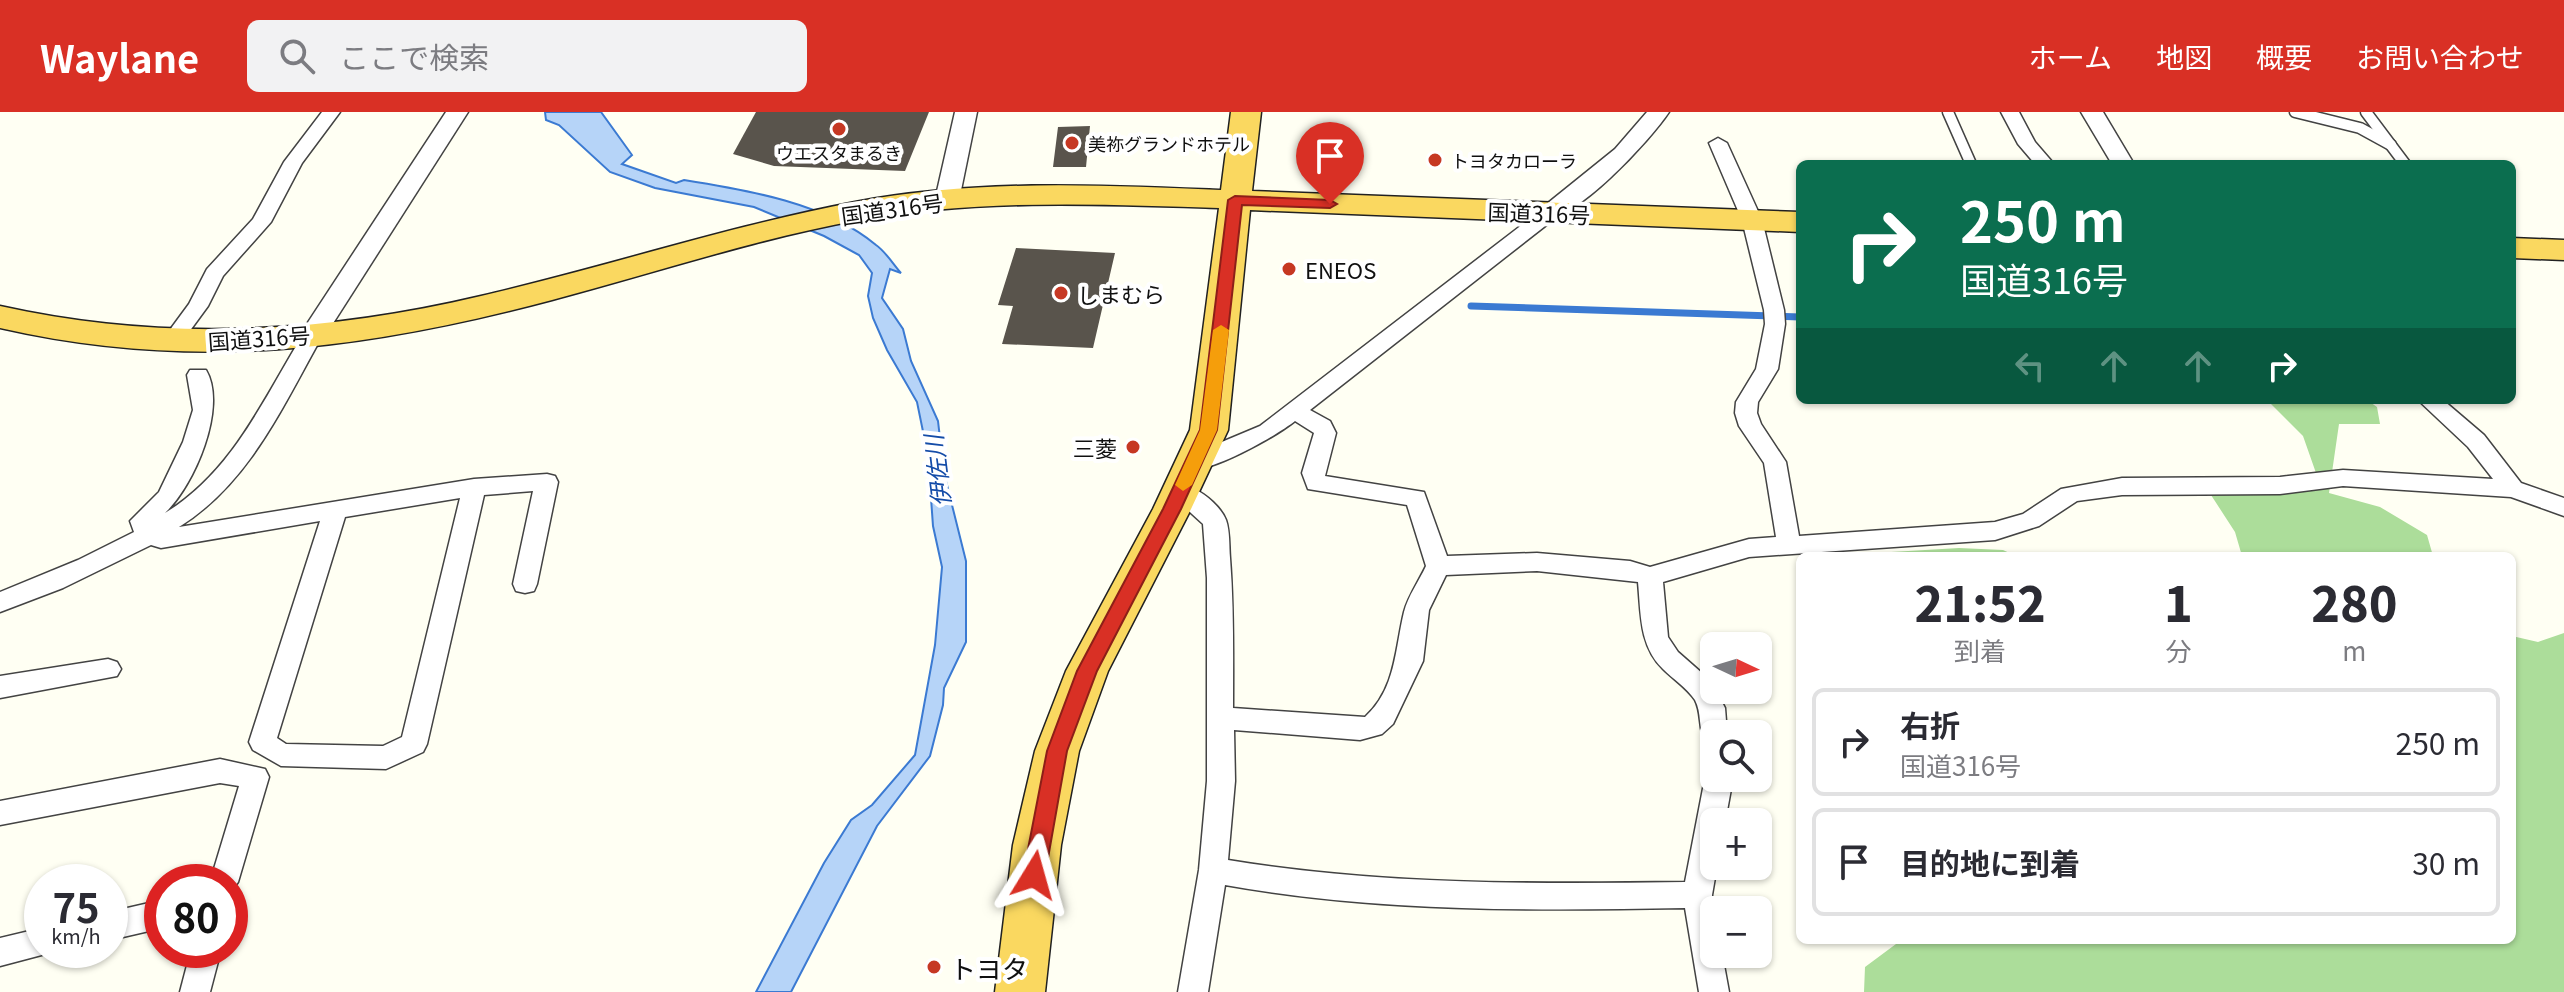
<!DOCTYPE html>
<html lang="ja">
<head>
<meta charset="utf-8">
<style>
	:root { --surface:#fff; --page:#f2f2f3; --text:#2b2b33; --muted:#7c7c81; --line:#e1e1e2; --accent:#d93025 }
	body { margin:0; font-family:Georgia,"Noto Sans JP",serif; background:var(--page); color:var(--text); height:100vh; display:flex; flex-direction:column; font-size:30px; white-space:nowrap }
	* { box-sizing:border-box; margin:0 }
	p { font-size:26px; color:var(--muted) }
	.icon { flex:none; width:44px; height:44px; fill:none; stroke:currentColor; stroke-width:2; stroke-linecap:round; stroke-linejoin:round }
	.map { position:relative; flex:1; overflow:hidden }
	.panel { position:absolute; left:1796px; top:440px; width:720px; height:392px; display:flex; flex-direction:column; background:var(--surface); border-radius:12px; box-shadow:0 2px 6px #0004 }
	.panel>* { flex:none }
	.banner { position:absolute; left:1796px; top:48px; width:720px; height:244px; border-radius:12px; box-shadow:0 2px 6px #0004; background:#0b6e4f; color:#fff; overflow:hidden }
	.needle { width:52px; rotate:94deg }
	.fabs { position:absolute; left:1700px; top:520px; display:grid; gap:16px }
	.fabs a { display:grid; place-items:center; width:72px; height:72px; border-radius:12px; background:var(--surface); box-shadow:0 2px 6px #0004; font-size:40px }
	.speed { position:absolute; left:24px; top:752px; display:flex; gap:16px; font-size:40px; font-weight:700; text-align:center }
	.speed>* { display:grid; place-content:center; width:104px; height:104px; border-radius:50%; background:var(--surface); box-shadow:0 2px 6px #0004; line-height:1 }
	.speed small { font-size:20px; font-weight:400 }
	.speed .limit { border:12px solid #d22; background:#fff; color:#111 }
	.pin { position:absolute; display:grid; place-items:center; width:68px; height:68px; color:#fff; margin:-82px -34px; border-radius:50% 50% 50% 0; rotate:-45deg; box-shadow:0 0 8px #0007 }
	.pin .icon { rotate:45deg }
	.me { position:absolute; width:88px; margin:-44px; rotate:8deg; stroke-linejoin:round; filter:drop-shadow(0 0 6px #0008) }
	.turn { display:flex; align-items:center; gap:28px; height:168px; padding:0 32px; font-size:36px }
	.turn .icon { width:104px; height:104px; stroke-width:2.5 }
	.turn b { display:block; font-size:56px; line-height:68px }
	.lanes { display:flex; align-items:center; height:76px; padding:0 32px; background:#0003; justify-content:center; gap:40px; direction:ltr }
	.lanes .off { opacity:.35 }
	.eta { display:flex; justify-content:space-evenly; align-items:center; height:136px; text-align:center }
	.eta b { font-size:48px; font-weight:800; line-height:56px }
	ul { padding:0; list-style:none }
	li { display:flex; align-items:center; gap:24px; height:108px; margin:0 16px 12px; padding:0 16px; border:4px solid var(--line); border-radius:12px }
	li div { flex:1 }
	li b { display:block; font-size:30px }
	li em { font-style:normal }
	header { display:flex; align-items:center; gap:48px; box-sizing:border-box; height:112px; padding:0 40px; background:var(--accent); color:#fff }
	header strong { font-size:38px }
	nav { display:flex; gap:44px; margin-inline-start:auto; font-size:28px }
	.search { width:560px; height:72px; background:var(--page); display:flex; align-items:center; gap:20px; box-sizing:border-box; padding:0 28px; border-radius:12px; color:var(--muted); font-size:30px }
	.map>svg:first-child { display:block }
	.forest { fill:#acdd9a }
	.water { fill:#b6d4f8; stroke:#3b7ad2; stroke-width:2 }
	.lines { fill:none; stroke-linecap:round; stroke-linejoin:round }
	.stream { stroke:#3b7ad2; stroke-width:7 }
	.building { fill:#59544c }
	.service-casing { stroke:#434343; stroke-width:13 }
	.minor-casing { stroke:#434343; stroke-width:3 }
	.tertiary-casing { stroke:#434343; stroke-width:3 }
	.trunk-casing { stroke:#212121; stroke-width:3 }
	.service { stroke:#fff; stroke-width:10 }
	.minor { fill:#fff; fill-rule:evenodd }
	.tertiary { fill:#fff; fill-rule:evenodd }
	.trunk { fill:#fad860; fill-rule:evenodd }
	.route { fill:#d93025; stroke:#8d1f18; stroke-width:2 }
	.slow { fill:#f59e0b }
	.poi-dot { fill:#c63823; stroke:#fff; stroke-width:3 }
	.labels { text-anchor:middle; dominant-baseline:central; stroke-width:8; stroke-linejoin:round; paint-order:stroke }
	.far-poi-label { font-size:18px; fill:#101010; stroke:#fff; text-anchor:start }
	.street-label { font-size:22px; fill:#101010; stroke:#fff }
	.poi-label { font-size:22px; fill:#101010; stroke:#fff; text-anchor:start }
	.water-label { font-size:24px; font-style:italic; fill:#144ca8; stroke:#fff }
	.near-poi-label { font-size:26px; fill:#101010; stroke:#fff; text-anchor:start }
</style>
</head>
<body>
<header>
<strong>Waylane</strong>
<div class="search"><svg class="icon" aria-label="search" viewBox="0 0 24 24"><circle cx="10" cy="10" r="6"/><path d="M15 15l6 6"/></svg>ここで検索</div>
<nav><a>ホーム</a><a>地図</a><a>概要</a><a>お問い合わせ</a></nav>
</header>
<div class="map">
<svg width="2564" height="880" viewBox="0 0 2564 880">
	<rect width="100%" height="100%" fill="#fffff3"/>
	<!-- forest -->
	<g class="forest">
		<path d="M2246 288H2367L2377 295 2380 312H2339L2329 381 2380 395 2427 423 2433 444H2242L2235 420 2211 383 2295 376 2316 361 2303 324 2271 292Z"/>
		<path d="M1959 436 2003 438 2016 444H1823Z"/>
		<path d="M2564 521V880H1864L1865 855 1896 832 1910 828H2512V524L2538 530Z"/>
	</g>
	<!-- water -->
	<path class="water" d="M545 0H601L632 43 622 52 676 71 684 68C747 78 826 91 876 133 886 140 893 152 901 161L890 157 882 186 903 217 911 249 938 309 944 361 966 449V530L944 576 943 593 930 644 877 714 791 880H756L824 751 851 708 872 693 915 643 935 533 942 455 933 414 928 344 917 290 887 238 873 206 868 184 872 161 859 143 824 124 754 95 655 76 610 60 559 13 546 8Z"/>
	<g class="lines">
		<!-- stream -->
		<path class="stream" d="M1471 194 1800 205"/>
	</g>
	<!-- building -->
	<g class="building">
		<path d="M756 0H929L905 59 774 54 733 42Z"/>
		<path d="M1090 14 1086 55H1053L1058 15Z"/>
		<path d="M1016 136 1115 141 1093 236 1002 232 1013 194 998 193Z"/>
	</g>
	<g class="lines">
		<!-- service casing -->
		<g class="service-casing">
			<g id="service">
				<path d="M1948 0 1971 52"/>
				<path d="M2295 0 2360 16 2391 33"/>
				<path d="M2366 0 2405 52"/>
			</g>
		</g>
		<!-- minor casing -->
		<g class="minor-casing">
			<g id="minor">
				<path d="M322 0H340L302 51 271 110 223 164 208 194 178 235H164L161 230 189 192 207 157 253 107 284 50Z"/>
				<path d="M2001 0H2019L2035 30 2054 52H2035L2018 32Z"/>
				<path d="M1718 26 1727 31 1762 108 1784 198 1785 212 1778 257 1758 290 1757 301 1761 312 1786 350 1799 424 1995 410 2023 402 2061 377 2122 366 2280 365 2343 358 2493 367 2468 335 2418 288H2443L2484 323 2521 371 2564 386V404L2511 385 2343 374 2280 382 2122 383 2077 389 2039 414 1995 428 1749 445 1663 470 1668 525 1678 540 1711 569 1725 596 1727 622H1714V633L1705 630C1698 616 1702 601 1695 588 1687 576 1673 567 1663 557 1639 534 1641 501 1638 470L1537 459 1446 463 1429 498 1423 549 1393 612 1382 622 1360 628 1234 618 1235 669 1228 748C1380 773 1532 772 1685 770L1705 666 1709 658 1714 656V666H1733L1725 710H1714V754H1717L1712 783 1714 842H1722L1729 880H1699L1685 796C1531 799 1377 800 1225 773L1208 880H1178L1199 758 1207 669V466L1203 412 1168 380 1172 374C1191 368 1219 391 1226 408 1230 419 1229 434 1230 446 1234 496 1233 546 1233 596L1365 605C1396 577 1395 537 1404 500 1408 484 1419 469 1426 454L1407 393 1308 377 1302 361 1314 321 1295 309C1276 324 1208 363 1186 357L1183 351 1186 345 1260 314 1544 96H1558L1560 100 1558 104 1310 298 1330 309 1336 321 1325 364 1424 380 1447 444 1537 441 1630 449 1650 455 1749 427 1776 425 1764 351 1739 314 1735 301 1736 290 1756 257 1765 212 1764 198 1742 108 1709 31Z"/>
				<path d="M314 214 324 221C284 291 251 370 179 415L474 367 547 362 555 364 558 370 537 472 534 479 525 481 516 479 513 472 533 379 484 383 427 632 423 640 386 657 281 654 253 638 249 630 320 409 161 436 151 433 63 476 0 500V480L78 448 134 420 130 409 159 380 183 330 193 298 187 263 190 258H206C228 295 194 374 165 401 235 358 265 283 307 216ZM460 386 402 625 383 634 286 632 277 626 345 405Z"/>
				<path d="M108 547 117 550 121 557 117 564 0 586V564Z"/>
				<path d="M220 647 265 657 269 665 238 770 230 781V770H210L239 674 220 671 0 713V689Z"/>
				<path d="M162 788V816L110 828V800Z"/>
				<path d="M42 816V838L53 840 0 854V826Z"/>
				<path d="M191 838H221L210 880H180Z"/>
			</g>
		</g>
		<!-- tertiary casing -->
		<g class="tertiary-casing">
			<g id="tertiary">
				<path d="M446 0H468L323 227 314 229 305 227 301 221Z"/>
				<path d="M955 0H977L959 88 955 93H939L935 88Z"/>
				<path d="M1647 0H1669C1652 26 1573 113 1543 105L1539 100 1543 95 1615 37Z"/>
				<path d="M2081 0H2103L2134 52H2112Z"/>
			</g>
		</g>
		<!-- trunk casing -->
		<g class="trunk-casing">
			<g id="trunk">
				<path d="M1231 0H1261L1252 79 1800 100V120L1250 98 1228 318 1191 397 1108 559 1079 639 1061 733 1045 880H995L1013 733 1035 639 1066 559 1153 397 1190 318 1219 96C1099 92 979 87 859 108 755 127 654 161 552 188 364 238 193 260 0 216V194C161 230 320 222 481 184 606 155 729 114 855 90 976 67 1099 73 1221 78Z"/>
				<path d="M2512 126 2564 128V148L2512 146Z"/>
			</g>
		</g>
		<!-- service -->
		<use href="#service" class="service"/>
		<!-- minor -->
		<use href="#minor" class="minor"/>
		<!-- tertiary -->
		<use href="#tertiary" class="tertiary"/>
		<!-- trunk -->
		<use href="#trunk" class="trunk"/>
	</g>
	<!-- route -->
	<path class="route" d="M1235 84 1330 88 1337 92 1330 96 1242 93 1217 318 1181 397 1097 559 1067 639 1045 763 1042 770 1034 773 1026 770 1023 763 1047 639 1077 559 1163 397 1200 318 1228 88Z"/>
	<!-- slow -->
	<path class="slow" d="M1221 213 1229 218 1217 318 1192 373 1183 379 1175 373 1200 318 1213 218Z"/>
	<!-- markers -->
	<g class="poi-dot">
		<circle cx="839" cy="17" r="8"/>
		<circle cx="1072" cy="31" r="8"/>
		<circle cx="1435" cy="48" r="8"/>
		<circle cx="1289" cy="157" r="8"/>
		<circle cx="1061" cy="181" r="8"/>
		<circle cx="1133" cy="335" r="8"/>
		<circle cx="934" cy="855" r="8"/>
	</g>
	<g class="labels">
		<!-- far-poi labels -->
		<g class="far-poi-label">
			<text x="1088" y="31">美祢グランドホテル</text>
			<text x="839" y="40" text-anchor="middle">ウエスタまるき</text>
			<text x="1451" y="48">トヨタカローラ</text>
		</g>
		<!-- street labels -->
		<g class="street-label">
			<text transform="translate(892 96) rotate(-8)">国道316号</text>
			<text transform="translate(1539 100) rotate(2)">国道316号</text>
			<text transform="translate(259 225) rotate(-4)">国道316号</text>
		</g>
		<!-- poi labels -->
		<g class="poi-label">
			<text x="1305" y="157">ENEOS</text>
			<text x="1077" y="181">しまむら</text>
			<text x="1117" y="335" text-anchor="end">三菱</text>
		</g>
		<!-- water labels -->
		<g class="water-label">
			<text transform="translate(936 359) rotate(-97)">伊佐川</text>
		</g>
		<!-- near-poi labels -->
		<g class="near-poi-label">
			<text x="950" y="855">トヨタ</text>
		</g>
	</g>
</svg>
<div class="fabs">
<a><svg class="needle" viewBox="-14 -14 28 28"><path d="M0-13l5 13h-10z" fill="#e53935"/><path d="M0 13l5-13h-10z" fill="#7c7c81"/></svg></a>
<a><svg class="icon" aria-label="search" viewBox="0 0 24 24"><circle cx="10" cy="10" r="6"/><path d="M15 15l6 6"/></svg></a>
<a>+</a>
<a>−</a>
</div>
<div class="speed"><div>75<small>km/h</small></div><div class="limit">80</div></div>
<div class="pin" style="left:1330px;top:92px;background:#d93025"><svg class="icon" aria-label="arrive" viewBox="0 0 24 24"><path d="M6 21V4h12l-3 4 3 4H6"/></svg></div>
<svg class="me" style="left:1034px;top:763px" viewBox="-20 -20 40 40"><path d="M0-17L14 15 0 8-14 15z" fill="#d93025" stroke="#fff" stroke-width="4"/></svg>
<div class="banner">
<div class="turn"><svg class="icon" aria-label="right" viewBox="0 0 24 24"><path d="M7 20v-9h11M14 6l5 5-5 5"/></svg><div><b>250 m</b>国道316号</div></div>
<div class="lanes"><svg class="icon off" aria-label="left" viewBox="0 0 24 24"><path d="M17 20v-9H6M10 6l-5 5 5 5"/></svg><svg class="icon off" aria-label="ahead" viewBox="0 0 24 24"><path d="M12 20V5M6 11l6-6 6 6"/></svg><svg class="icon off" aria-label="ahead" viewBox="0 0 24 24"><path d="M12 20V5M6 11l6-6 6 6"/></svg><svg class="icon" aria-label="right" viewBox="0 0 24 24"><path d="M7 20v-9h11M14 6l5 5-5 5"/></svg></div>
</div>
<section class="panel">
<div class="eta">
<div><b>21:52</b><p>到着</p></div>
<div><b>1</b><p>分</p></div>
<div><b>280</b><p>m</p></div>
</div>
<ul>
<li><svg class="icon" aria-label="right" viewBox="0 0 24 24"><path d="M7 20v-9h11M14 6l5 5-5 5"/></svg><div><b>右折</b><p>国道316号</p></div><em>250 m</em></li>
<li><svg class="icon" aria-label="arrive" viewBox="0 0 24 24"><path d="M6 21V4h12l-3 4 3 4H6"/></svg><div><b>目的地に到着</b></div><em>30 m</em></li>
</ul>
</section>
</div>
</body>
</html>
